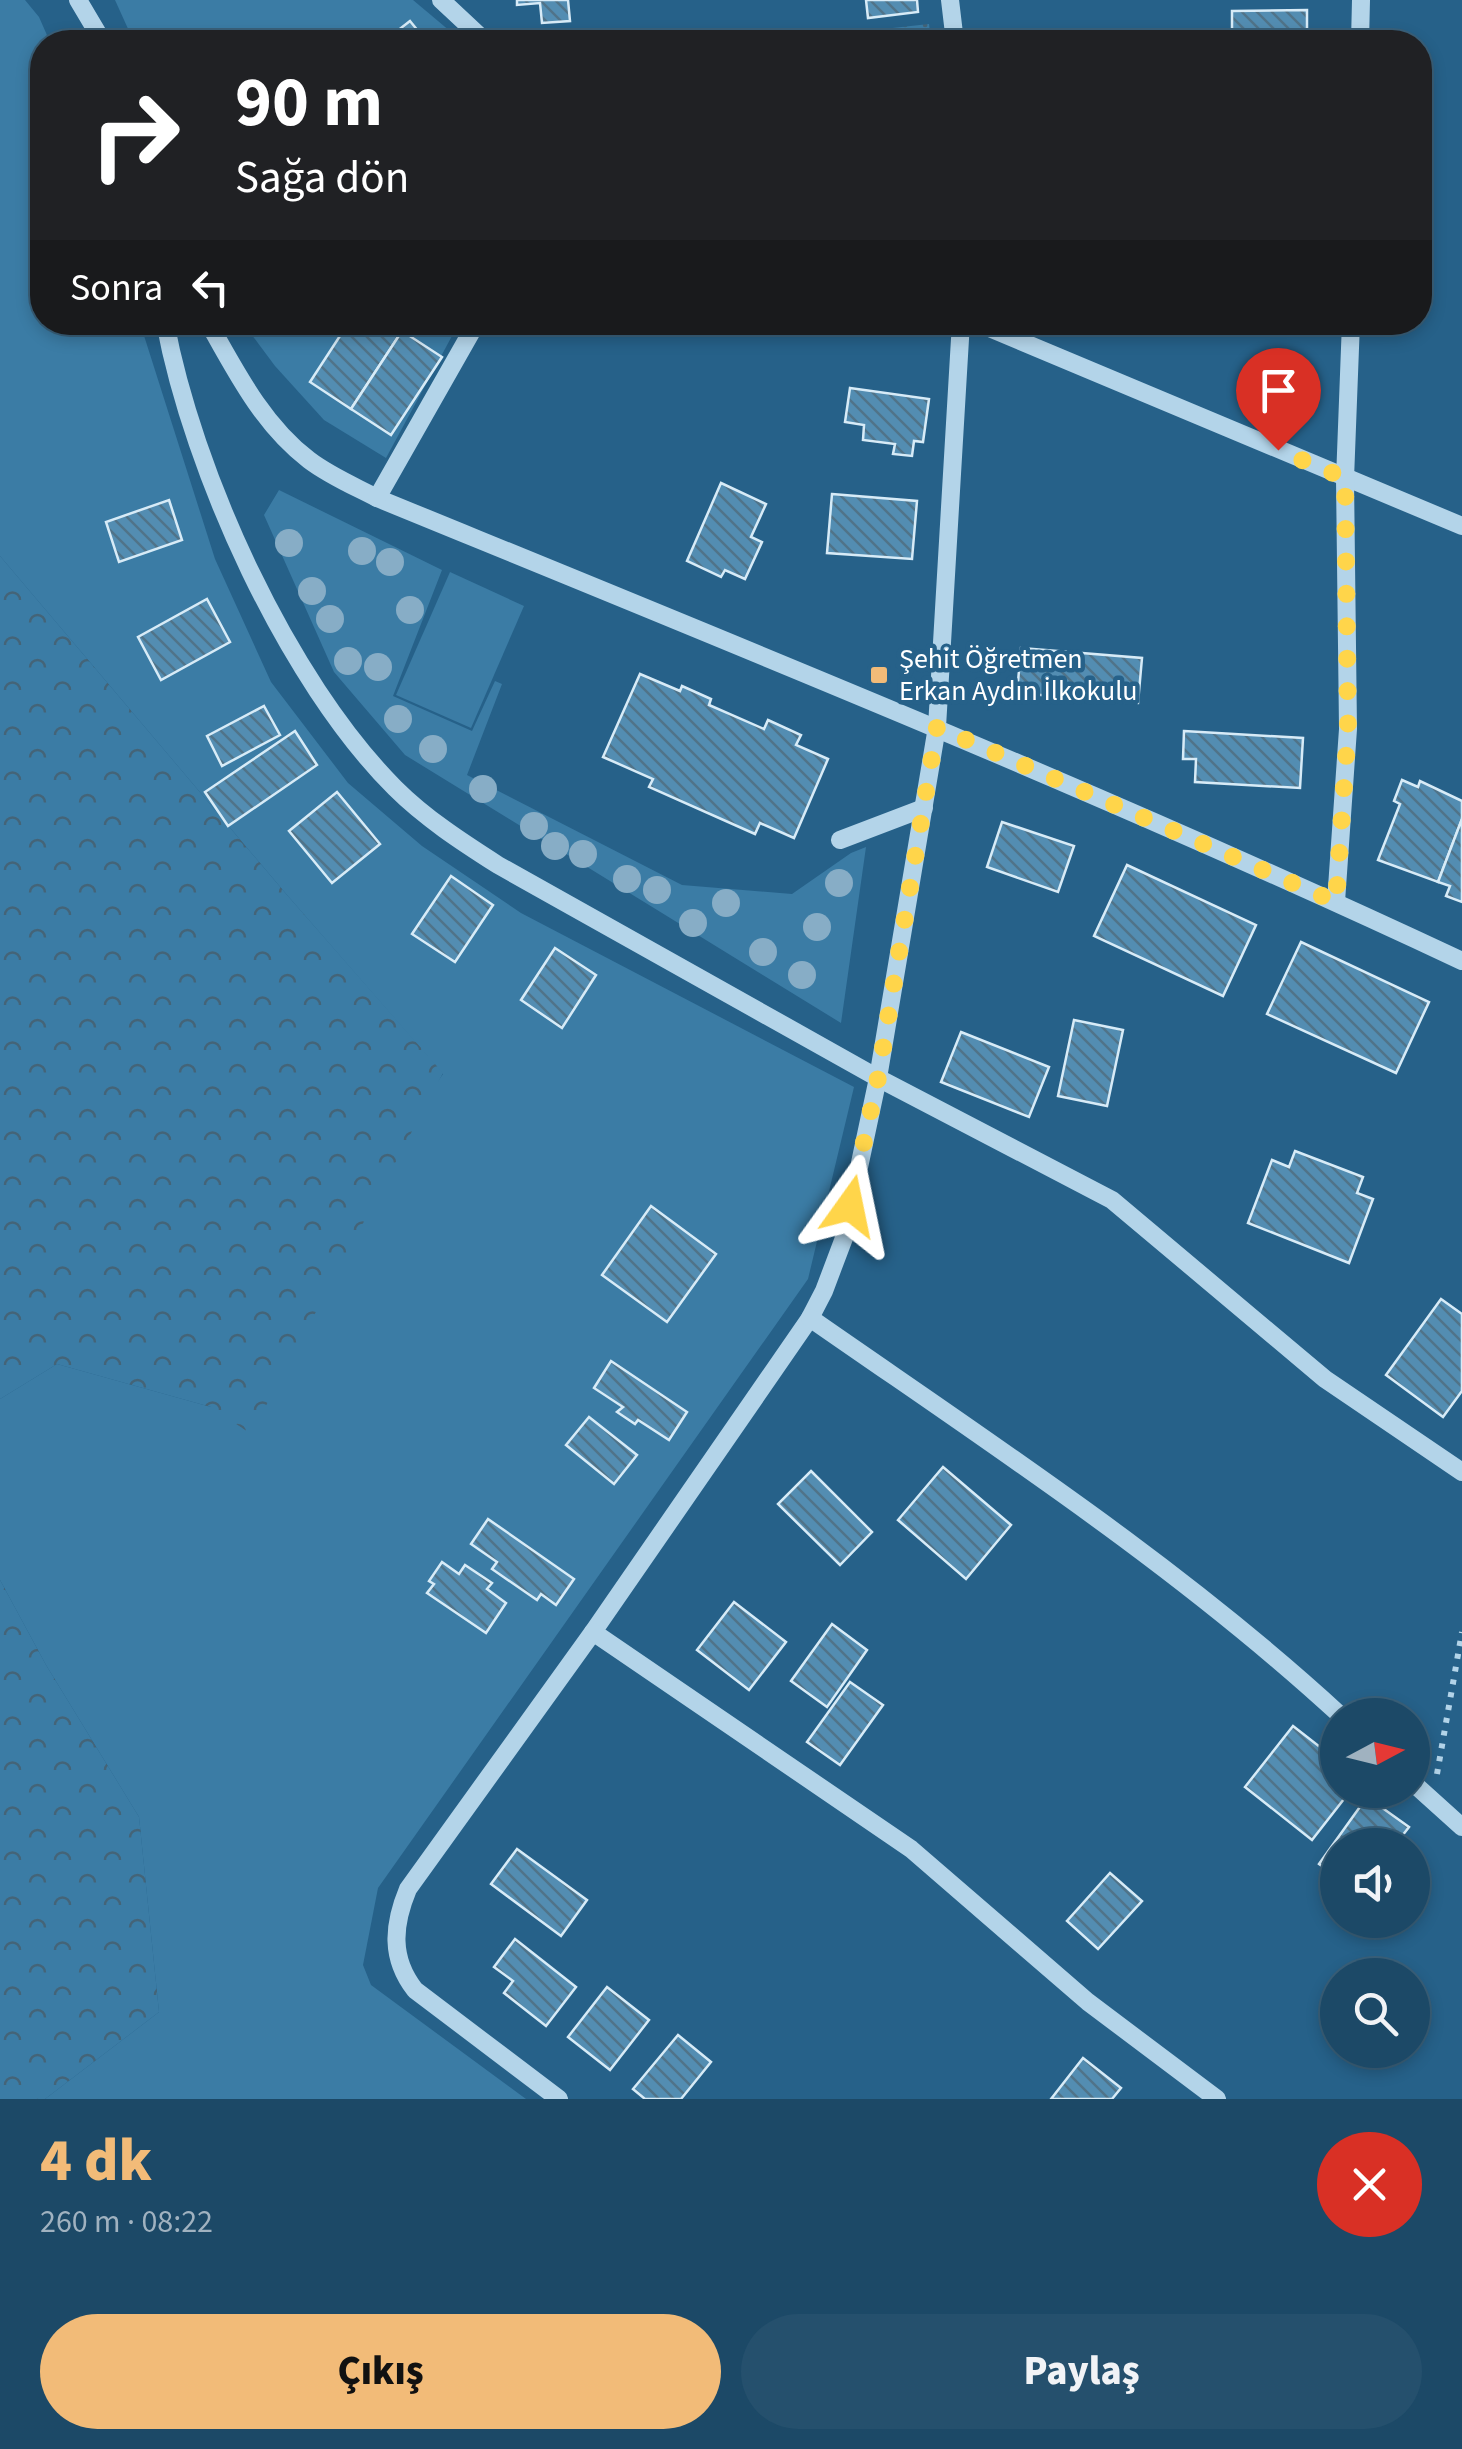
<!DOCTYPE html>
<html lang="tr">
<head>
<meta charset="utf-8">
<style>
	:root { --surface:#1c4967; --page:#25506d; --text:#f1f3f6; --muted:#a0b2c0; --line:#3a617b; --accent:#f2bb78 }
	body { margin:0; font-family:"Source Sans 3",sans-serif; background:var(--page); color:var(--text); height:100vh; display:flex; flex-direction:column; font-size:38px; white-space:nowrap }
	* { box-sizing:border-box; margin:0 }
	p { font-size:32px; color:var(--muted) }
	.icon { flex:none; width:55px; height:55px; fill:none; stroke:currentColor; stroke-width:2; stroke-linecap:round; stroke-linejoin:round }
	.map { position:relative; height:2099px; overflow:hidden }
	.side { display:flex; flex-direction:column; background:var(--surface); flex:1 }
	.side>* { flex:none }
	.guide { position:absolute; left:30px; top:30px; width:1402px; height:305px; border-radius:40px; box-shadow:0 5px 15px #0003,0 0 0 2px var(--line); background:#202124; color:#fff; overflow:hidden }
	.needle { width:65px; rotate:83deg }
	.controls { position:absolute; left:1320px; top:1698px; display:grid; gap:20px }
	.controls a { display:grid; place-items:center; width:110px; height:110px; border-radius:50%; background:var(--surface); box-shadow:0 5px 15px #0003,0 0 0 2px var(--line); font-size:50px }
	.pin { position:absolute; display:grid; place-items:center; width:85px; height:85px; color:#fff; margin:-102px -42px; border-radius:50% 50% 50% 0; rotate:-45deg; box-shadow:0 0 10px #0007 }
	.pin .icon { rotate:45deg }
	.me { position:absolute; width:110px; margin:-55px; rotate:12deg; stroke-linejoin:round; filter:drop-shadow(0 0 8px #0008) }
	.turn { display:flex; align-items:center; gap:35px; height:210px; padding:0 40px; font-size:45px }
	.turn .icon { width:130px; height:130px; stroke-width:2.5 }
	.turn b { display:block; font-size:70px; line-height:85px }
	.then { display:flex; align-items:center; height:95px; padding:0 40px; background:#0003; gap:20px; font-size:38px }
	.round { display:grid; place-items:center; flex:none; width:105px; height:105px; border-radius:52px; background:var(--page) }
	.summary { display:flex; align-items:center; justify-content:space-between; height:170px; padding:0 40px }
	h1 { font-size:60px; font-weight:800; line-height:75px; color:var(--accent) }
	.button { display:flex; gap:20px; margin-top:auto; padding:20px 40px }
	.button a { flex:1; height:115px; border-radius:60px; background:var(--accent); color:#111; font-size:40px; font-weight:800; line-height:115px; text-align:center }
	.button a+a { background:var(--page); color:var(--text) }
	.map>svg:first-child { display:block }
	.grass { fill:#3b7ca5 }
	.forest { fill:url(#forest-crowns) }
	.park { fill:url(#park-dots) }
	.building { fill:url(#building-back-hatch); stroke:#d7ebf7; stroke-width:2.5 }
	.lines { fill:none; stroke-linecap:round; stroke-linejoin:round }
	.path { stroke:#b3d4e9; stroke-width:6; stroke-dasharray:5 8; stroke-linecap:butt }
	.minor { stroke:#b3d4e9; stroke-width:18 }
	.tree { fill:#87adc6 }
	.route { stroke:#ffd54a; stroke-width:18; stroke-dasharray:0 32.4 }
	.poi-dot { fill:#f2bb78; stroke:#266189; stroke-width:4 }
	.labels { text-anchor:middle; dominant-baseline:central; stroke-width:9; stroke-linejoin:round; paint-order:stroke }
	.poi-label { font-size:28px; fill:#fff; stroke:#266189; text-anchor:start }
</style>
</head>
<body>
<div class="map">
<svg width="1462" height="2099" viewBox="0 0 1462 2099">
	<defs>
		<pattern id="forest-crowns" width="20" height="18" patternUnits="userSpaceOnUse" patternTransform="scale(2.5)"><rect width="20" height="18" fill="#3b7ca5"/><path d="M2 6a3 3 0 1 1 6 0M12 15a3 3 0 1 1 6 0" fill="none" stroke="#446478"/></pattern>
		<pattern id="park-dots" width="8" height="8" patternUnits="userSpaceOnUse" patternTransform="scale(2.5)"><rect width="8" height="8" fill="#3b7ca5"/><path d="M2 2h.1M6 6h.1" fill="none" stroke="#446478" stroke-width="1.8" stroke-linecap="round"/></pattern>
		<pattern id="building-back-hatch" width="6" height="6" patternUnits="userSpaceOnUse" patternTransform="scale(2.5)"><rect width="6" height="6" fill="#538db2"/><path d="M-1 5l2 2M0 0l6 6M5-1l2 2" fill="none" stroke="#507389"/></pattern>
	</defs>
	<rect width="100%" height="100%" fill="#266189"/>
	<!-- grass -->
	<g class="grass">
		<path d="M0 0H25L39 17 50 42H42V322L140 323 215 559 271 682 348 783 422 846 521 913 854 1087 808 1279 378 1888 363 1965 371 1985 526 2099H45L159 2012 139 1817 46 1665 0 1580V1399L57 1364 211 1407 443 1074 287 895 0 556Z"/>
		<path d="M115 0H413L463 42H134Z"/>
		<path d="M243 323H459L386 458 324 420 275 366Z"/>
		<path d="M279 490 442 570 393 696 472 731 495 681 502 684 467 775 682 885 792 894 851 853 866 847 841 1023 405 755 334 672 264 515Z"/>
		<path d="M450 572 524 606 471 728 396 695Z"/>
	</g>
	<!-- forest -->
	<g class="forest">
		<path d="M0 556 287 895 443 1073 251 1434 211 1407 57 1364 0 1399Z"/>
		<path d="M0 1580 46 1665 139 1817 159 2012 45 2099H0Z"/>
	</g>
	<!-- park -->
	<path class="park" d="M929 24 931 42H766Z"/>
	<!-- building -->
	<g class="building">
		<path d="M517 0H568L570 21 542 23 540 3 517 5Z"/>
		<path d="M866 0H917L918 12 868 18Z"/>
		<path d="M1307 10V42H1232V11Z"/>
		<path d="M410 21 427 42H383Z"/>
		<path d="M65 322H120L121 325 67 333Z"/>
		<path d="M349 322H390L402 331 351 409 310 382Z"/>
		<path d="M402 331 442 357 391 435 351 409Z"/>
		<path d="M850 388 929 399 923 442 914 441 912 456 893 454 895 444 863 440 864 425 845 422Z"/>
		<path d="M721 483 766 504 751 537 762 542 745 579 725 570 721 577 687 561Z"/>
		<path d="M832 494 917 501 912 559 827 553Z"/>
		<path d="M169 500 182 540 119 562 106 522Z"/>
		<path d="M207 599 230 642 161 680 138 637Z"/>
		<path d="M1021 648 1142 658 1138 703 1017 693Z"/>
		<path d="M640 674 680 691 682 686 711 699 709 705 764 729 768 720 801 735 796 745 828 759 794 838 760 823 755 834 649 787 653 779 603 757Z"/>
		<path d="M264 706 280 735 222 766 207 736Z"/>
		<path d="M295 731 317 765 228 826 205 792Z"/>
		<path d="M1184 731 1303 738 1300 788 1195 782 1196 759H1183Z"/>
		<path d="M1402 780 1418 787 1420 781 1462 801V819L1438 882 1378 860 1400 804 1394 801Z"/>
		<path d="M337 792 380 844 332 883 289 831Z"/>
		<path d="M1462 819V902L1446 896 1450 886 1438 882Z"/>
		<path d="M1002 822 1074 846 1058 892 987 867Z"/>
		<path d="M1127 865 1256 925 1223 996 1094 936Z"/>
		<path d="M451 876 493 905 455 962 412 934Z"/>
		<path d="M1301 942 1429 1002 1396 1073 1267 1014Z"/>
		<path d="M555 948 596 975 562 1028 521 1000Z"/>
		<path d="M1074 1020 1123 1030 1107 1106 1058 1096Z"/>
		<path d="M961 1032 1049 1067 1029 1117 941 1082Z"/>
		<path d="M1295 1151 1363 1177 1357 1193 1373 1199 1349 1263 1248 1223 1272 1160 1289 1167Z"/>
		<path d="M651 1206 716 1254 667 1322 602 1275Z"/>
		<path d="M1441 1299 1462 1314V1391L1443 1417 1386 1375Z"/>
		<path d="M611 1361 687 1412 669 1440 638 1420 635 1424 617 1412 623 1407 594 1388Z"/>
		<path d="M589 1417 637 1455 614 1484 566 1445Z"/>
		<path d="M943 1467 1011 1525 966 1579 898 1520Z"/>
		<path d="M811 1471 872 1532 840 1565 778 1504Z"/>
		<path d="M488 1519 574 1579 556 1605 541 1594 537 1600 492 1569 497 1562 471 1544Z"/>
		<path d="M442 1562 459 1574 465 1565 492 1583 487 1589 506 1603 486 1633 427 1593 434 1584 429 1581Z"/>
		<path d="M734 1602 786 1642 749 1690 697 1650Z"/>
		<path d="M832 1624 867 1650 827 1707 791 1681Z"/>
		<path d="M850 1682 883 1705 840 1765 807 1742Z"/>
		<path d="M1293 1726 1338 1761V1790H1351L1312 1840 1245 1787Z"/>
		<path d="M1367 1797 1409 1827 1395 1845H1338V1878L1319 1864Z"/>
		<path d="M517 1849 587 1900 561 1936 491 1884Z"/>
		<path d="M1110 1873 1142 1901 1098 1949 1067 1921Z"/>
		<path d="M515 1939 576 1987 546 2026 504 1993 513 1981 494 1967Z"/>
		<path d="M607 1987 649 2020 610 2070 568 2037Z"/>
		<path d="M678 2035 711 2062 681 2099H645L633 2089Z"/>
		<path d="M1083 2058 1121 2088 1112 2099H1051Z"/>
	</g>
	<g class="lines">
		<!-- path -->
		<path class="path" d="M1437 1774 1462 1632"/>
		<!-- minor -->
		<g class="minor">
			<path d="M78 0 103 42"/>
			<path d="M441 0 486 42"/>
			<path d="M950 0 955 42"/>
			<path d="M1360 42 1361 0"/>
			<path d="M165 322C193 472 287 680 395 788 425 818 462 842 498 865L878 1078 1112 1200 1325 1379 1462 1472"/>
			<path d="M208 322C236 372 263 425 309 460 330 476 354 486 377 498 741 647 1106 794 1462 961"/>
			<path d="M961 322 937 727 878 1078 844 1238 824 1291 810 1318 593 1632 911 1849 1088 2002 1217 2099"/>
			<path d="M975 322 1462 526"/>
			<path d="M377 498 477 322"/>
			<path d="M840 840 924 808"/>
			<path d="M1336 902 1348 729 1345 479 1351 322"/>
			<path d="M810 1318C991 1444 1177 1565 1340 1715"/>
			<path d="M1412 1782 1462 1827"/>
			<path d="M559 2099 415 1990C390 1958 393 1925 408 1889L593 1632"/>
		</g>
	</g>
	<!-- trees -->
	<g class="tree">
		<circle cx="289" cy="543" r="14"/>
		<circle cx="362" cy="551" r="14"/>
		<circle cx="390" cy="562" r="14"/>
		<circle cx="312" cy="591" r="14"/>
		<circle cx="410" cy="610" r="14"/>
		<circle cx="330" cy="619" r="14"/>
		<circle cx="348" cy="661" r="14"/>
		<circle cx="378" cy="667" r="14"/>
		<circle cx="398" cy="719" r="14"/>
		<circle cx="433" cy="749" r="14"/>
		<circle cx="483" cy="789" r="14"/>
		<circle cx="534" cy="826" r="14"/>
		<circle cx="555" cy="846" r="14"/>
		<circle cx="583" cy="854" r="14"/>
		<circle cx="627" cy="879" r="14"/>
		<circle cx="839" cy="883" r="14"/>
		<circle cx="657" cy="890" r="14"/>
		<circle cx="726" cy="903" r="14"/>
		<circle cx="693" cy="923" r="14"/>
		<circle cx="817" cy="927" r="14"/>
		<circle cx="763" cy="952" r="14"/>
		<circle cx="802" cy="975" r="14"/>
	</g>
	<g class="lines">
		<!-- route -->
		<path class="route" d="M850 1206 878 1078 937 727 1336 902 1348 729 1345 478 1278 450"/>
	</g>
	<!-- markers -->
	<rect class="poi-dot" x="869" y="665" width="20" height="20" rx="5"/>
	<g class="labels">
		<!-- poi labels -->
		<g class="poi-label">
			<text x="899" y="659">Şehit Öğretmen<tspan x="899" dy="32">Erkan Aydın İlkokulu</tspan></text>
		</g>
	</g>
</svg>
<div class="controls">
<a><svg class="needle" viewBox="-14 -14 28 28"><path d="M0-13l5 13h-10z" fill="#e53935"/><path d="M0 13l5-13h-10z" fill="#a0b2c0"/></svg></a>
<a><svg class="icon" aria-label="sound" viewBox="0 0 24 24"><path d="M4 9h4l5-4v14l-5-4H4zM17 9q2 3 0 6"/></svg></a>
<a><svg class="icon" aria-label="search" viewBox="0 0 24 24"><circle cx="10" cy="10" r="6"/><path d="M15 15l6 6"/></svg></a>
</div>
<div class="pin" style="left:1278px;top:450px;background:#d93025"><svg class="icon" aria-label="arrive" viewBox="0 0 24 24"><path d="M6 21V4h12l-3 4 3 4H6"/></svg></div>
<svg class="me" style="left:850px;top:1206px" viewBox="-20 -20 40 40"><path d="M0-17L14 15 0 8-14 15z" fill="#ffd54a" stroke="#fff" stroke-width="4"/></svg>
<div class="guide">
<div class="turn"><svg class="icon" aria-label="right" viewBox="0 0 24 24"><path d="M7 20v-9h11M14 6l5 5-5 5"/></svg><div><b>90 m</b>Sağa dön</div></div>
<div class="then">Sonra<svg class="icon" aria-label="left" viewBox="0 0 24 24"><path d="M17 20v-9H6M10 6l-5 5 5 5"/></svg></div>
</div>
</div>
<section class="side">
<div class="summary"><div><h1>4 dk</h1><p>260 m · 08:22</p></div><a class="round" style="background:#d93025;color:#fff"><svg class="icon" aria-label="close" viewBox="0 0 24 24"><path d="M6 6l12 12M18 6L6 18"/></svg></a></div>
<div class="button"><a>Çıkış</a><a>Paylaş</a></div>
</section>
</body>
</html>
